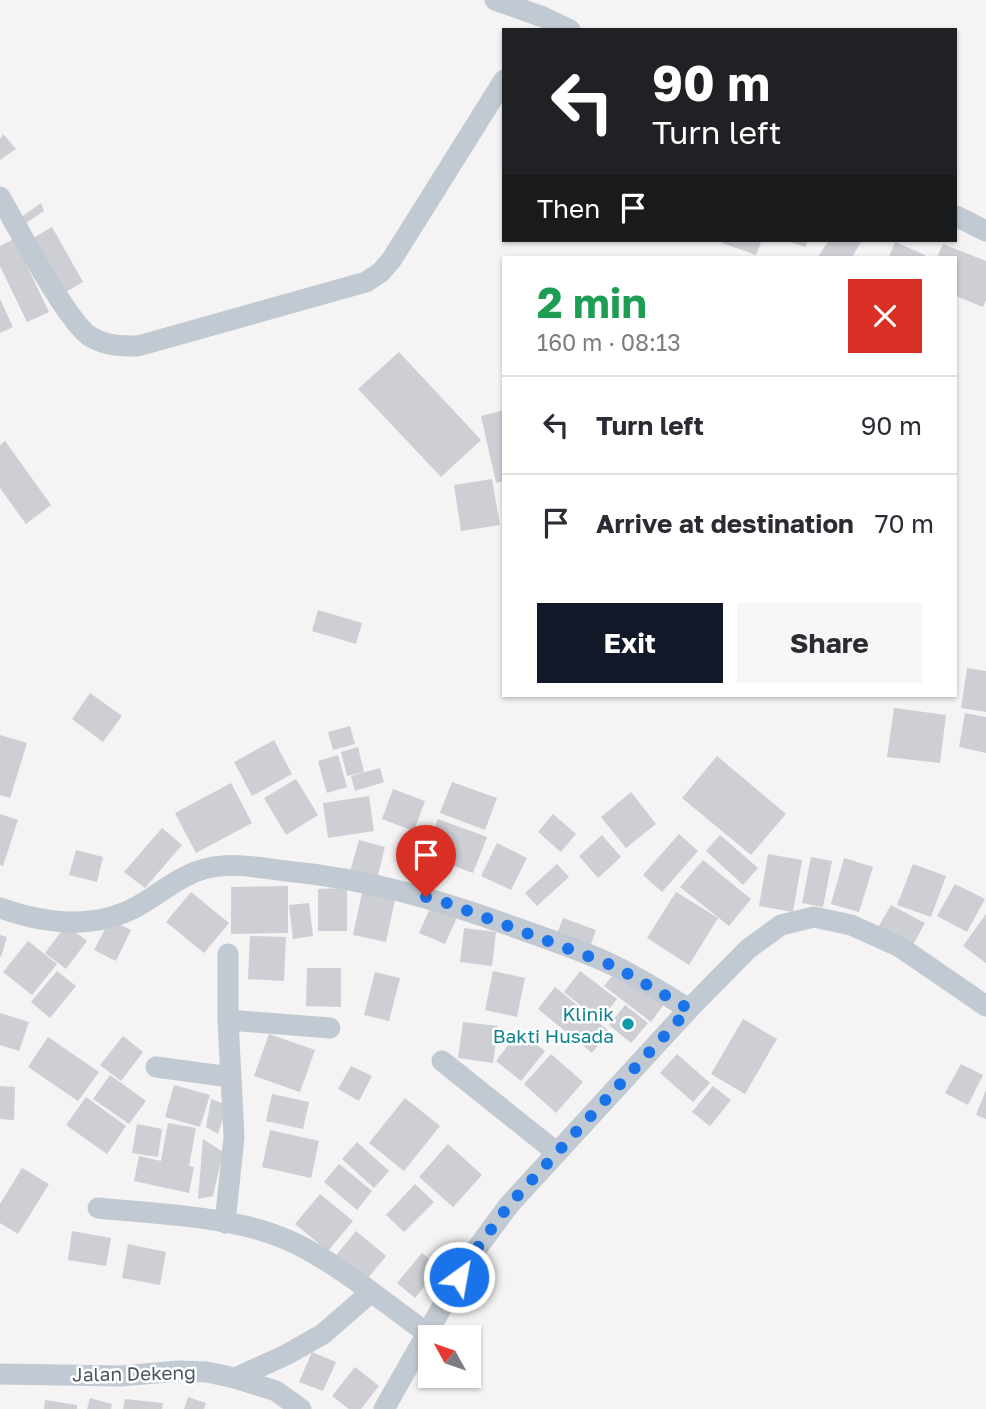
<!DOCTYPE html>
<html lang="en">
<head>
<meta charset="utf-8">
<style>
	:root { --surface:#fff; --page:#f7f7f7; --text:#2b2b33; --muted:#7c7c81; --line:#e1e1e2; --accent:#111827 }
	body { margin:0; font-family:"Golos Text",sans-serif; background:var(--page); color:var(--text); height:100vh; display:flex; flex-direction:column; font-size:26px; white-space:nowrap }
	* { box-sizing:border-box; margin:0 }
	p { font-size:23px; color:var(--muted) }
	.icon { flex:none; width:38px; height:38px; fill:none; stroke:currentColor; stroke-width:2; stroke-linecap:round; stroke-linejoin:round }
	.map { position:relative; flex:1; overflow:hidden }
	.panel { position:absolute; left:502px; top:256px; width:455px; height:441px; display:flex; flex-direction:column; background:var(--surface); border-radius:0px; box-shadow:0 2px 5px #0004 }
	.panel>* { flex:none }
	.banner { position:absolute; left:502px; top:28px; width:455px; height:214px; border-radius:0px; box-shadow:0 2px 5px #0004; background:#202124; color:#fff; overflow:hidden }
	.needle { width:46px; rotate:310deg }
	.buttons { position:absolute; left:418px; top:1325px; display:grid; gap:14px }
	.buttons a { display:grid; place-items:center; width:63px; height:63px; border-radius:0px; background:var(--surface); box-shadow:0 2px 5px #0004; font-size:35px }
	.pin { position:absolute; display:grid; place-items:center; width:60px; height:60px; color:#fff; margin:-72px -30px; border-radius:50% 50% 50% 0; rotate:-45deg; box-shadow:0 0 7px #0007 }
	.pin .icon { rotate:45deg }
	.me { position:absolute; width:77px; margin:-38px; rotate:32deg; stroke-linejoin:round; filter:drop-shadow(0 0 5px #0008) }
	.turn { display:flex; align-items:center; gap:24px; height:147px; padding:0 35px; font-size:32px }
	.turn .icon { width:91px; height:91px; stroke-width:2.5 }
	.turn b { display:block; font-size:49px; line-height:60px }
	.then { display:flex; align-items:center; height:66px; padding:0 35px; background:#0003; gap:14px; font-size:26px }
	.round { display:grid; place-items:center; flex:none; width:74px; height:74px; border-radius:0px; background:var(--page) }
	.headline { display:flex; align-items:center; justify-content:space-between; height:119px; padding:0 35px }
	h1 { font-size:42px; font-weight:700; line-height:52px; color:#1e9e55 }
	.primary-button { display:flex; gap:14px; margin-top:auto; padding:14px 35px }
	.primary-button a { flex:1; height:80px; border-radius:0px; background:var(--accent); color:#fff; font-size:28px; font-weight:700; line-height:80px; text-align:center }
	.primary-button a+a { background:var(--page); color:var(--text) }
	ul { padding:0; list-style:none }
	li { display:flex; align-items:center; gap:21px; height:98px; padding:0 35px; border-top:2px solid var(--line) }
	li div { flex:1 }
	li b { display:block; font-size:26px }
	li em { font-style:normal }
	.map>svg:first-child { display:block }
	.building { fill:#cdcfd5 }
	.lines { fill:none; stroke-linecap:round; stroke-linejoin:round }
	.minor { stroke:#c1cad2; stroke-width:21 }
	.route { stroke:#1a73e8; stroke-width:12; stroke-dasharray:0 21.6 }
	.culture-dot { fill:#0f9aa8; stroke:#fff; stroke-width:2.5 }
	.labels { text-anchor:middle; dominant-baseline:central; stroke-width:5; stroke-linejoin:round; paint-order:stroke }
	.culture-label { font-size:19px; fill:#0d838f; stroke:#fff; text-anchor:end }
	.street-label { font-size:19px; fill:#4a5661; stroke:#fff }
</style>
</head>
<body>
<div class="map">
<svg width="986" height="1409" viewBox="0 0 986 1409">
	<rect width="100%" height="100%" fill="#f5f3f3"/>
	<!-- building -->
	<g class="building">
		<path d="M3 134 16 149 0 160V139Z"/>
		<path d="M41 203 44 211 20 227 16 221Z"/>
		<path d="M52 227 83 282 64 293 33 238Z"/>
		<path d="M14 239 49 312 27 322 0 266V246Z"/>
		<path d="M723 240H762L756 255 722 243Z"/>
		<path d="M786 240H808L805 247Z"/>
		<path d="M829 240H857L861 242 852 257H818Z"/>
		<path d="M895 242 925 255 924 257H889Z"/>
		<path d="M943 244 986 261V300L983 307 956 296V257H937Z"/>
		<path d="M0 299 13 327 0 333Z"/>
		<path d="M399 352 481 440 441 477 358 389Z"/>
		<path d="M504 410V481L496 483 481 416Z"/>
		<path d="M5 441 51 505 26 524 0 488V445Z"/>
		<path d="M492 479 500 525 461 531 454 485Z"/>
		<path d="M318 610 362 623 356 644 312 631Z"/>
		<path d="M967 668 986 671V712L961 708Z"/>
		<path d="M90 693 122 716 103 742 72 719Z"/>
		<path d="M894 708 946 715 940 763 887 757Z"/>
		<path d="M965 713 986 717V753L959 747Z"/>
		<path d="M350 726 355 744 333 750 328 732Z"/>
		<path d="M0 735 27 743 10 798 0 795Z"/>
		<path d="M274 740 292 774 252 796 234 762Z"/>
		<path d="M358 747 364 772 347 776 341 752Z"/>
		<path d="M338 755 347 787 327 793 318 761Z"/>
		<path d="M717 756 786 814 751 855 682 798Z"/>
		<path d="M380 768 384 782 355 791 351 776Z"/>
		<path d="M296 779 318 815 286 835 264 798Z"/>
		<path d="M452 782 497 798 485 830 440 813Z"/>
		<path d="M231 783 252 823 196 853 175 813Z"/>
		<path d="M393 789 425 801 414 831 382 819Z"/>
		<path d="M631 792 656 824 626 848 601 817Z"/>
		<path d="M369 796 374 831 328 838 323 803Z"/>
		<path d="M0 814 18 820 3 866 0 865Z"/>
		<path d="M553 814 576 834 561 852 538 832Z"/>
		<path d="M438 819 487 837 473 873 424 855Z"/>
		<path d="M162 828 182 845 145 888 124 872Z"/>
		<path d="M679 834 698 851 662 892 643 875Z"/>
		<path d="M602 835 621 857 598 878 579 856Z"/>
		<path d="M720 835 758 868 743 885 706 851Z"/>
		<path d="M359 840 385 847 377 879 350 872Z"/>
		<path d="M497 843 527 858 511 890 481 876Z"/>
		<path d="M76 850 103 857 97 882 69 875Z"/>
		<path d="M768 854 802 860 793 912 759 906Z"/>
		<path d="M811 857 832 861 823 907 802 903Z"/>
		<path d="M844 858 873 867 859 912 831 904Z"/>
		<path d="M703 860 751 899 729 926 680 887Z"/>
		<path d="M557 864 569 877 537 906 525 893Z"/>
		<path d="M913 864 946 876 931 917 897 905Z"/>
		<path d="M955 884 985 899 967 932 937 916Z"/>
		<path d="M288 886V933L231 934V887Z"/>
		<path d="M347 888V931H318V889Z"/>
		<path d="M363 888 396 895 386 942 353 935Z"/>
		<path d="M191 892 229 923 204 953 166 922Z"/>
		<path d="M676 892 718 918 689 965 647 938Z"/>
		<path d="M309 903 313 936 293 939 289 905Z"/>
		<path d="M891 905 925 923 910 950 876 931Z"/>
		<path d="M431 906 457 917 445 944 419 933Z"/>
		<path d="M986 914V963L963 946Z"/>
		<path d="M563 918 596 930 589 950 555 939Z"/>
		<path d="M110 920 131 930 116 961 94 950Z"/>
		<path d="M66 925 87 941 66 969 45 953Z"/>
		<path d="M464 928 496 932 492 966 460 962Z"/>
		<path d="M0 935 7 937 1 957H0Z"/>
		<path d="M250 936 286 937 284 981 248 979Z"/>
		<path d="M28 941 57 964 32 995 3 972Z"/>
		<path d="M307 968H341V1007L306 1006Z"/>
		<path d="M618 969 664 1004 651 1022 604 986Z"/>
		<path d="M57 971 76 986 50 1018 31 1002Z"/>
		<path d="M493 971 525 978 517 1017 485 1010Z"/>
		<path d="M580 971 617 999 600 1021 564 992Z"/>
		<path d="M375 972 400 978 389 1021 364 1015Z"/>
		<path d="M555 987 609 1031 592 1053 538 1009Z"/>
		<path d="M625 1005 648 1023 631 1043 609 1025Z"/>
		<path d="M0 1013 29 1022 19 1051 0 1045Z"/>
		<path d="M743 1019 777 1039 745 1094 711 1074Z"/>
		<path d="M463 1022 498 1026 493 1063 458 1058Z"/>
		<path d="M519 1031 545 1051 521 1081 496 1061Z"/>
		<path d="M269 1034 315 1050 300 1092 254 1076Z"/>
		<path d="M123 1036 143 1052 121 1081 100 1065Z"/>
		<path d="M48 1037 99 1072 78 1101 28 1067Z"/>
		<path d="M551 1054 583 1082 556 1113 524 1084Z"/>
		<path d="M677 1054 710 1083 693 1102 660 1073Z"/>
		<path d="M961 1064 983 1075 968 1105 945 1093Z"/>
		<path d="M351 1066 372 1076 359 1101 338 1089Z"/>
		<path d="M110 1075 146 1101 129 1124 93 1099Z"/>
		<path d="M174 1085 210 1095 200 1127 165 1117Z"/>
		<path d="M0 1086 15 1087 14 1120 0 1119Z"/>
		<path d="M713 1086 731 1100 710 1126 692 1112Z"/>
		<path d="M986 1090V1119L976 1115Z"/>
		<path d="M272 1094 309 1102 303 1129 266 1121Z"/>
		<path d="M86 1097 126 1126 107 1154 66 1125Z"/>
		<path d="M405 1098 440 1126 404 1171 369 1143Z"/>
		<path d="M211 1099 227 1105 218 1134 206 1127Z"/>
		<path d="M168 1123 196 1128 189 1166 194 1167 189 1193 134 1181 139 1156 161 1161Z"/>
		<path d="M137 1124 162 1129 158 1157 132 1153Z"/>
		<path d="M270 1130 319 1141 311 1178 262 1167Z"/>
		<path d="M203 1139 223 1152 213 1196 198 1199Z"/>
		<path d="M357 1142 389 1171 374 1188 342 1159Z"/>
		<path d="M448 1144 482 1175 453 1207 419 1177Z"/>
		<path d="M339 1164 372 1191 357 1210 324 1182Z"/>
		<path d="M22 1168 49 1184 18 1234 0 1223V1204Z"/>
		<path d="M415 1184 434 1202 404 1232 386 1215Z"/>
		<path d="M320 1194 353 1221 328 1251 295 1224Z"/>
		<path d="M72 1231 111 1238 106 1266 68 1260Z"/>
		<path d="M356 1231 386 1256 364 1283 334 1258Z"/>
		<path d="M128 1244 166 1252 160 1285 122 1278Z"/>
		<path d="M422 1253 440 1267 415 1298 397 1283Z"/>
		<path d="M312 1352 336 1362 323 1391 299 1382Z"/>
		<path d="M355 1367 379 1386 361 1409H349L332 1396Z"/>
		<path d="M188 1397 206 1403 204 1409H184Z"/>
		<path d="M90 1398 112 1404 111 1409H87Z"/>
		<path d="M125 1399 163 1403 162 1409H123Z"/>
		<path d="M45 1400 77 1405V1409H44Z"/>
	</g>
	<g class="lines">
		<!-- minor -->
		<g class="minor">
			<path d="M495 0 543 17 570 30"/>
			<path d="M0 197C17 226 68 324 91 337 107 346 121 346 138 346L366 282 381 272 392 259 504 80"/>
			<path d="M956 216 986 231"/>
			<path d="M0 908C45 924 95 930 138 906 163 892 183 872 213 867 237 863 262 868 286 871 369 879 439 900 517 928 550 940 584 951 615 966 641 979 665 994 689 1009"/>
			<path d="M228 1020 330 1028"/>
			<path d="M442 1061 556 1152"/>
			<path d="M156 1067 230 1077"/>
			<path d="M98 1208C156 1214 230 1216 283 1238 330 1257 385 1303 427 1333"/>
			<path d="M225 1223 234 1137 228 1020V954"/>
			<path d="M0 1374 121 1376 179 1371 207 1372 235 1378 276 1391 301 1409"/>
			<path d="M235 1378 286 1355 323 1334 370 1293"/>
			<path d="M384 1409 470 1258 509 1205 689 1009 748 949 781 925 814 917 851 925 900 947 986 1006"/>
		</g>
	</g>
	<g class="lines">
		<!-- route -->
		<path class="route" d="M426 897 447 903 614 966 689 1009 509 1205 470 1258 459 1277"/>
	</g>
	<!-- markers -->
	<circle class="culture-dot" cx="628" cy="1024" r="7"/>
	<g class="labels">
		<!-- culture labels -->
		<g class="culture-label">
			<text x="614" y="1013">Klinik<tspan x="614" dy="22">Bakti Husada</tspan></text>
		</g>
		<!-- street labels -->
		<g class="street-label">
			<text transform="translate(134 1373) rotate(-1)">Jalan Dekeng</text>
		</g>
	</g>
</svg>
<div class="buttons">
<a><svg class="needle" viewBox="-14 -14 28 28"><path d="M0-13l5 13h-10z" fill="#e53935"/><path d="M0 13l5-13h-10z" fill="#7c7c81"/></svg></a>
</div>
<div class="pin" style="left:426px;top:897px;background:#d93025"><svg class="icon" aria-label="arrive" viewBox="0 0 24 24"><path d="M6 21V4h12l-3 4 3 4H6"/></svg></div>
<svg class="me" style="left:459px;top:1277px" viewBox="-20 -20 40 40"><circle r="17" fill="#1a73e8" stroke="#fff" stroke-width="3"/><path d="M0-11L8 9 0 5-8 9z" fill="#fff"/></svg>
<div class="banner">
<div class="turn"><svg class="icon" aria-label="left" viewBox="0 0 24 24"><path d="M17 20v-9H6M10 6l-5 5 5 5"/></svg><div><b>90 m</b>Turn left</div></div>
<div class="then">Then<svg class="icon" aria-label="arrive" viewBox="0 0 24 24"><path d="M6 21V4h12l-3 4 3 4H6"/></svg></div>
</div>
<section class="panel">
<div class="headline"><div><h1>2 min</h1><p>160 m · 08:13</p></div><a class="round" style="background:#d93025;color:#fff"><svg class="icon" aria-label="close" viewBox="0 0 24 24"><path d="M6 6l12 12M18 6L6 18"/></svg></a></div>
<ul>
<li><svg class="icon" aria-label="left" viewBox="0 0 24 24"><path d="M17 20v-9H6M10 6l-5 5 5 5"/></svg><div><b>Turn left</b></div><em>90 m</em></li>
<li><svg class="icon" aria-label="arrive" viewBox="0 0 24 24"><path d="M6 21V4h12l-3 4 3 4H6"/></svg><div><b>Arrive at destination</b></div><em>70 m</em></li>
</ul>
<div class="primary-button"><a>Exit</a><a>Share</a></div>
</section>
</div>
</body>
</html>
